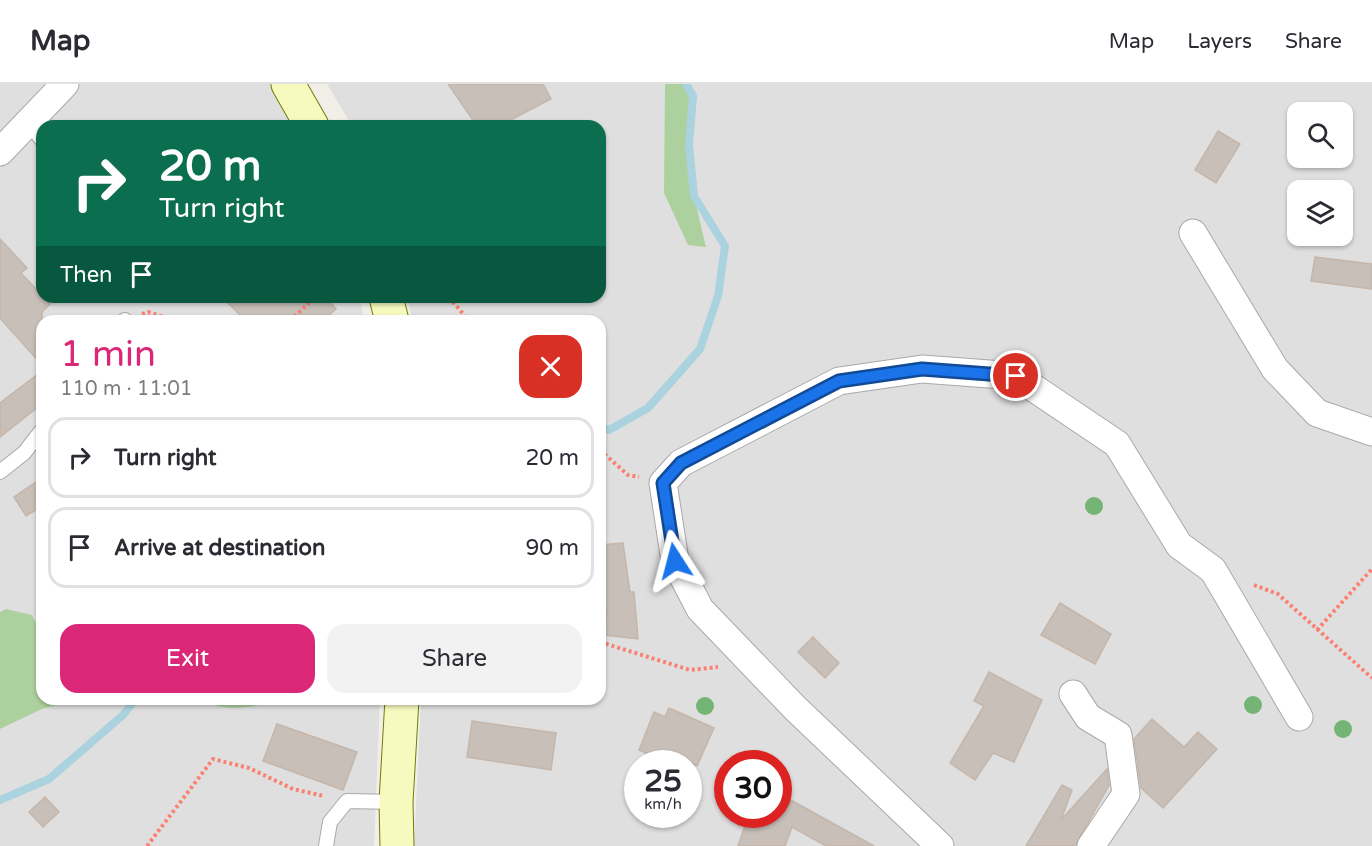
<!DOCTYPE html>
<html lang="en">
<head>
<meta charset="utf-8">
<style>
	:root { --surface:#fff; --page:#f2f2f3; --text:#2b2b33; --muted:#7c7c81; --line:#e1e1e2; --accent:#db2777 }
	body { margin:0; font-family:"Varela Round",sans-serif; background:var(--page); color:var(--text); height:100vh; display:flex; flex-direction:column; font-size:22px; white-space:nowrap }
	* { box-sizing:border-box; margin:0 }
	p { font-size:20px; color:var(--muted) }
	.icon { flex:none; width:33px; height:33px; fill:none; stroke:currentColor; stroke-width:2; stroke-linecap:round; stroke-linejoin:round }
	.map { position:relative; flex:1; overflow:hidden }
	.panel { position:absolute; left:36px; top:231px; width:570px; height:390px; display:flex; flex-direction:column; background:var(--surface); border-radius:18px; box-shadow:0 2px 4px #0004 }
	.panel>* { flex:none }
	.hud { position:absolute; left:36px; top:36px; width:570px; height:183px; border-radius:18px; box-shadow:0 2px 4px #0004; background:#0b6e4f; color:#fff; overflow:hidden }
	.fabs { position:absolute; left:1287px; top:18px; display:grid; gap:12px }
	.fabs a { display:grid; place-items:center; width:66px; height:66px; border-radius:12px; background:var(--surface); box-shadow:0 2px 4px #0004; font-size:30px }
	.speed { position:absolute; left:624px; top:666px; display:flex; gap:12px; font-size:30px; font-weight:700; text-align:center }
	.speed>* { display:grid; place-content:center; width:78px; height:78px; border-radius:50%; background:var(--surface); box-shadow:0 2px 4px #0004; line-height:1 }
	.speed small { font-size:15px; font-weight:400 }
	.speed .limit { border:9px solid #d22; background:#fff; color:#111 }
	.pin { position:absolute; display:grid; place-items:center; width:51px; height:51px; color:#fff; margin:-26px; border:3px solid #fff; border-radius:50%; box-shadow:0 2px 6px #0007 }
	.me { position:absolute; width:66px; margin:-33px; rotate:351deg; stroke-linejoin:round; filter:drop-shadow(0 0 4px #0008) }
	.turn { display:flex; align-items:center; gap:21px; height:126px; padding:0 24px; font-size:27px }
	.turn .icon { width:78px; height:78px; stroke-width:2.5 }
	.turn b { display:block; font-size:42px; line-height:51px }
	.then { display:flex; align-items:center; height:57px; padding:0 24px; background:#0003; gap:12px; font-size:22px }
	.round { display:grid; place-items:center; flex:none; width:63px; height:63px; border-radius:18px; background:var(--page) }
	.head { display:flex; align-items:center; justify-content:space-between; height:102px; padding:0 24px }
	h1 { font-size:36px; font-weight:600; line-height:45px; color:var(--accent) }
	.action { display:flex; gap:12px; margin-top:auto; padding:12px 24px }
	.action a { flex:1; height:69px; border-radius:18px; background:var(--accent); color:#fff; font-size:24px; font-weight:600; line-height:69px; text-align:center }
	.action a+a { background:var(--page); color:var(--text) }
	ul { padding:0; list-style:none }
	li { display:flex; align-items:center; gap:18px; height:81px; margin:0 12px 9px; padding:0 12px; border:3px solid var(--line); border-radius:18px }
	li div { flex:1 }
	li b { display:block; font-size:22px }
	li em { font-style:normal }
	header { display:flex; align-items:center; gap:36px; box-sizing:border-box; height:84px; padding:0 30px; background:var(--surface); border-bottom:2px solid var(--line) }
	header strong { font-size:28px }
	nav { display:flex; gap:33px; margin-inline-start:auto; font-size:21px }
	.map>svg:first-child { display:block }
	.residential { fill:#e0dfdf; fill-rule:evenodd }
	.forest { fill:#add19e }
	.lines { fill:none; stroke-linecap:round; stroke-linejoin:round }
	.stream { stroke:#aad3df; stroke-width:8 }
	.building { fill:#c7bfb8; stroke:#c4b6ab; stroke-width:1.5 }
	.service-casing { stroke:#a9a9a9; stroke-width:16 }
	.minor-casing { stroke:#a9a9a9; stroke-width:29 }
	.secondary-casing { stroke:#707d05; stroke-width:35 }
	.path { stroke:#fa8072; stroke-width:4; stroke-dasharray:3 3; stroke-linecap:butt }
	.service { stroke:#fff; stroke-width:14 }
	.minor { stroke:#fff; stroke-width:27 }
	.secondary { stroke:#f7fabf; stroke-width:33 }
	.tree { fill:#74b475 }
	.route-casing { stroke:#114b97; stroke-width:15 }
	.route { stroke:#1a73e8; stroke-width:10 }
</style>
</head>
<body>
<header>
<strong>Map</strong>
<nav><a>Map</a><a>Layers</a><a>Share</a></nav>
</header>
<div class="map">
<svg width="1372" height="762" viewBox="0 0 1372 762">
	<rect width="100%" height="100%" fill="#f2efe9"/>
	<!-- residential -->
	<g class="residential">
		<path d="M0 0H270L295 42H42V213H359L365 237H42V615H380L374 762H0Z"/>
		<path d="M327 0H1372V762H414L421 615H600V237H413L407 213H600V42H352ZM1298 28H1342V74H1298ZM1298 106H1342V152H1298ZM638 680H688V730H638ZM728 680H778V730H728Z"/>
	</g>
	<!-- forest -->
	<g class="forest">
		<path d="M665 0H686C699 22 688 39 689 63 690 97 698 130 706 163L688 161 664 109Z"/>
		<path d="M6 525 32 531 42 551V615H77L42 625 0 645V528Z"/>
		<path d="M198 615H284C254 623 227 630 198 615Z"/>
	</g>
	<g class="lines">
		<!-- stream -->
		<g class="stream">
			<path d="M600 343 609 346 648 324 700 265 718 212 725 162 694 112 689 61 693 12 686 0"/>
			<path d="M0 716 49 695 123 631 136 615"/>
		</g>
	</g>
	<!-- building -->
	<g class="building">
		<path d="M448 0H543L551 15 499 42H477Z"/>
		<path d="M1218 47 1240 60 1216 99 1195 86Z"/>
		<path d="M0 155 27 184 21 189 50 220 42 228V281L0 234Z"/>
		<path d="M1315 173 1372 180V205L1311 197Z"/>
		<path d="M222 213H326L336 225 322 237H246Z"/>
		<path d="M42 287V320L0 353V319Z"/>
		<path d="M42 394V422L26 432 14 413Z"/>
		<path d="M623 459 630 508H634L638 555 604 551 607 525H602L600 461Z"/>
		<path d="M1060 519 1111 550 1095 580 1041 551Z"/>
		<path d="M813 553 839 579 825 594 798 568Z"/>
		<path d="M989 588 1042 616 1014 678 993 669 975 696 950 679 984 622 974 617Z"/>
		<path d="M669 624 714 644 697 682 666 667 662 676 639 666 654 628 665 633Z"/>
		<path d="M1152 635 1184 663 1198 648 1217 665 1163 724 1141 704 1134 655Z"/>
		<path d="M472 637 556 649 551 686 467 673Z"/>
		<path d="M277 640 357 668 343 706 263 677Z"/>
		<path d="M1107 685 1109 701 1075 762H1026L1062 701 1072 706 1061 736Z"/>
		<path d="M778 709 874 762H826L792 743 785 762H738L749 730H778Z"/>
		<path d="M45 713 59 728 43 743 29 728Z"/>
	</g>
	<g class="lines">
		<!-- service casing -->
		<g class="service-casing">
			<g id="service">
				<path d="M28 38 42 56"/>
				<path d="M124 237 125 236"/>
				<path d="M0 388 24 369 42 346"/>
				<path d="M326 762 330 738 347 717 396 718"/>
			</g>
		</g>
		<!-- minor casing -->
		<g class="minor-casing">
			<g id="minor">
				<path d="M0 68 65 0"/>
				<path d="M1193 149 1275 285 1317 329 1372 348"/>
				<path d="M1073 610 1088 633 1118 651 1126 710 1091 762"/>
				<path d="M940 762 795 624 700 525 675 477 663 399 681 379 839 297 922 285 1016 292 1117 360 1179 461 1213 486 1299 633"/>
			</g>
		</g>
		<!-- secondary casing -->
		<g class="secondary-casing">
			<g id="secondary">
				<path d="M288 0 312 42"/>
				<path d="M386 213 392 237"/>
				<path d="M397 762 396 718 402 615"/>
			</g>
		</g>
		<!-- path -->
		<g class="path">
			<path d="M449 213 469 237"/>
			<path d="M142 230 148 228 176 237"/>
			<path d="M290 237 315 213"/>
			<path d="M600 366 628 391 639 393"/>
			<path d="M1254 501 1278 510 1372 594"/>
			<path d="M1317 546 1372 485"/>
			<path d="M600 558 690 586 718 583"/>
			<path d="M147 762 213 675 249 684 293 705 324 712"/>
		</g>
		<!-- service -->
		<use href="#service" class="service"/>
		<!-- minor -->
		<use href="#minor" class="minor"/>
		<!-- secondary -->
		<use href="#secondary" class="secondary"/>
	</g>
	<!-- trees -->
	<g class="tree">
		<circle cx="1094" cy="422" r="9"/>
		<circle cx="1253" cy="621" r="9"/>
		<circle cx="705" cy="622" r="9"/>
		<circle cx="1343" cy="645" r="9"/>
	</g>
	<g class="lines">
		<!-- route casing -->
		<g class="route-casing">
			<path id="route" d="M675 477 663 399 681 379 839 297 922 285 1016 292"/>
		</g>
		<!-- route -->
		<use href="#route" class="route"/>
	</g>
</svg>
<div class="fabs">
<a><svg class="icon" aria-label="search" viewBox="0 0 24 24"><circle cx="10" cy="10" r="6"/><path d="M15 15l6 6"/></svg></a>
<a><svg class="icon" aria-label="layers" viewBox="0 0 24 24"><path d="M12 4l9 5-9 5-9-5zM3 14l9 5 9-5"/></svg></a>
</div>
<div class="speed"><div>25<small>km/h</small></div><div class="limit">30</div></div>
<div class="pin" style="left:1016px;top:292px;background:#d93025"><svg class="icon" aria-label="arrive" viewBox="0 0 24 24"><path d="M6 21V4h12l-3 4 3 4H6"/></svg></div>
<svg class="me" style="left:675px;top:477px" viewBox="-20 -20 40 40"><path d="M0-17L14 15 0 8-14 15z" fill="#1a73e8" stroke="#fff" stroke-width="4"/></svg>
<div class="hud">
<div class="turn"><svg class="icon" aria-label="right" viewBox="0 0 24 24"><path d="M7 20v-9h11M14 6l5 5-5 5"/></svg><div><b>20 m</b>Turn right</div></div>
<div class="then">Then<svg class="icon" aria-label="arrive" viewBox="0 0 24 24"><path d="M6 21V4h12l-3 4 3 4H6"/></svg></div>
</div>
<section class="panel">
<div class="head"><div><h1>1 min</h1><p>110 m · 11:01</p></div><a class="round" style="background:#d93025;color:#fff"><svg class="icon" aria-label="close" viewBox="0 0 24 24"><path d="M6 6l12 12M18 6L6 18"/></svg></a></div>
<ul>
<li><svg class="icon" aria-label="right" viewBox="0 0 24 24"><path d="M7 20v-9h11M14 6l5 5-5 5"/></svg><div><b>Turn right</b></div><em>20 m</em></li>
<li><svg class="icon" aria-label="arrive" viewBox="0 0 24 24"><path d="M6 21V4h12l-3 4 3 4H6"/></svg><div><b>Arrive at destination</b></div><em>90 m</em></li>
</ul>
<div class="action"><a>Exit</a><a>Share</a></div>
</section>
</div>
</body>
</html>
